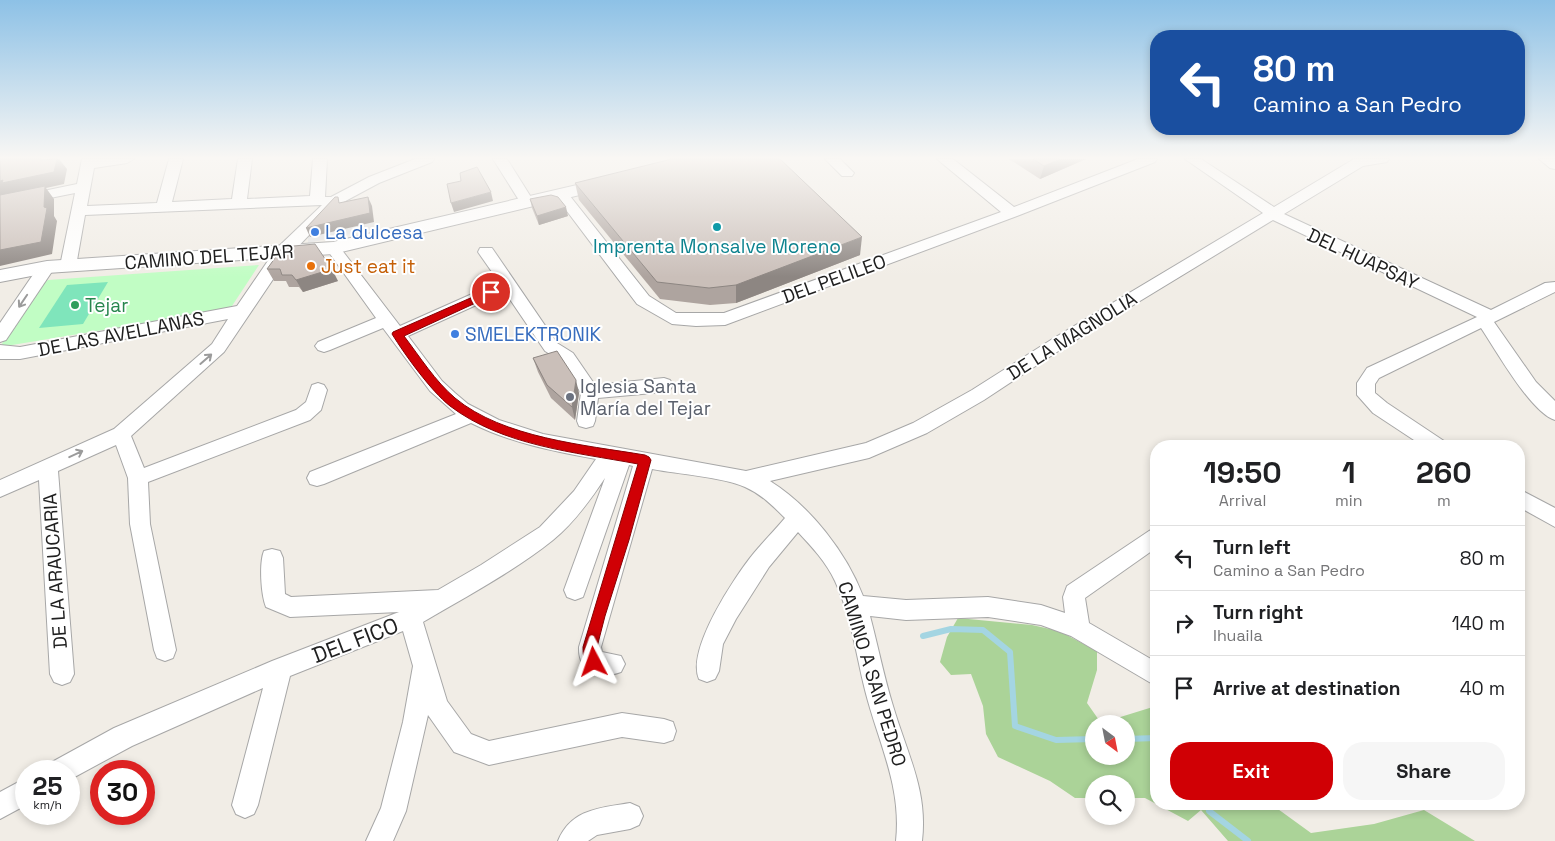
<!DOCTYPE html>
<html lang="en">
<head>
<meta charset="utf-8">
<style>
	:root { --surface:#fff; --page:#f6f6f6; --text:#202124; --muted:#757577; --line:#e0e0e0; --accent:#d00005 }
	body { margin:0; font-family:"Space Grotesk",sans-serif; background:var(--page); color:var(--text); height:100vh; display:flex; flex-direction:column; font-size:19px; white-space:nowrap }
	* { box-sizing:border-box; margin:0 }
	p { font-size:16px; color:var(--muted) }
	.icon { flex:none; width:28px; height:28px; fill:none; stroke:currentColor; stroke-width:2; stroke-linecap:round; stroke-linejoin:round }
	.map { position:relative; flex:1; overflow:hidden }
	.panel { position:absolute; left:1150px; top:440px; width:375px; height:370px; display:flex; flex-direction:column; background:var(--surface); border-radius:20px; box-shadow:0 2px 8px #0003 }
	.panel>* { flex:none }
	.guide { position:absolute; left:1150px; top:30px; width:375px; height:105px; border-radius:20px; box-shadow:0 2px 8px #0003; background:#1a4fa0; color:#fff; overflow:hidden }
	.needle { width:32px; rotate:148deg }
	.controls { position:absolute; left:1085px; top:715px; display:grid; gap:10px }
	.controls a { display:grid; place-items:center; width:50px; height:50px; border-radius:50%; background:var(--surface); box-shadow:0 2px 8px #0003; font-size:25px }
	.speed { position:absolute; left:15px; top:760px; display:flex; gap:10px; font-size:25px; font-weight:700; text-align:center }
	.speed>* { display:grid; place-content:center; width:65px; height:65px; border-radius:50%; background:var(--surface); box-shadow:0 2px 8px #0003; line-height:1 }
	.speed small { font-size:12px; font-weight:400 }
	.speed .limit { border:8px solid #d22; background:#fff; color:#111 }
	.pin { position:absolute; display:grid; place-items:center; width:42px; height:42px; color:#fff; margin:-21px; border:2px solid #fff; border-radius:50%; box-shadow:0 1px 5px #0007 }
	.me { position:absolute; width:55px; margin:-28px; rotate:356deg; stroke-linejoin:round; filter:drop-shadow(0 0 4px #0008) }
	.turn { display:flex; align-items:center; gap:18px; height:105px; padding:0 20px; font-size:22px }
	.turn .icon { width:65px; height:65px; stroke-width:2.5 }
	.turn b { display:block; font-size:35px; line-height:42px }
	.eta { display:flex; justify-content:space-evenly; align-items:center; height:85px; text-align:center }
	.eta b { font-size:30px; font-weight:600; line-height:35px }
	.primary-button { display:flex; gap:10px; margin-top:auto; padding:10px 20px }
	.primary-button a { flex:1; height:58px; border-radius:20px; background:var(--accent); color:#fff; font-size:20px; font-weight:600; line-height:58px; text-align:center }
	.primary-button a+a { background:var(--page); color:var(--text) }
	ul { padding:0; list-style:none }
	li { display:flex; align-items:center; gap:15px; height:65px; padding:0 20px; border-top:1px solid var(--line) }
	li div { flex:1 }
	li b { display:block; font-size:19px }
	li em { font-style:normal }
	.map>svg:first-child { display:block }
	.forest { fill:#abd398; fill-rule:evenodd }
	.park { fill:#c1fdc4 }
	.pitch { fill:#7fe5bb }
	.parking { fill:#e4e4e4 }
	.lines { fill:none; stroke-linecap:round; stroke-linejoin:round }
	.stream { stroke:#a4d5e2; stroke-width:6 }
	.minor-casing { stroke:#a7a7a7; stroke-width:2 }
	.tertiary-casing { stroke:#a7a7a7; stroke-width:2 }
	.minor { fill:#fff; fill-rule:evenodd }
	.tertiary { fill:#fff; fill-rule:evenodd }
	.wall { fill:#aea49f }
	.shaded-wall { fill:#8d8682 }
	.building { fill:#cabfb9; stroke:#8d8682 }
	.oneway { stroke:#9b9b9b }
	.route { fill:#d00005; stroke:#870003 }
	.culture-dot { fill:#0f9aa8; stroke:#fff; stroke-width:2 }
	.shop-dot { fill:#3f7fe0; stroke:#fff; stroke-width:2 }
	.food-dot { fill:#e8710a; stroke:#fff; stroke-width:2 }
	.leisure-dot { fill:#2e9e5b; stroke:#fff; stroke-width:2 }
	.worship-dot { fill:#6b7280; stroke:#fff; stroke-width:2 }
	.labels { text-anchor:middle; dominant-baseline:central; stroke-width:4; stroke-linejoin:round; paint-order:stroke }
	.shop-label { font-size:19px; fill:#366cbe; stroke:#fff; text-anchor:start }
	.culture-label { font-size:19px; fill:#0d838f; stroke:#fff }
	.street-label { font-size:19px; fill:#202020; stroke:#fff }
	.food-label { font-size:19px; fill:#c56008; stroke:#fff; text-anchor:start }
	.leisure-label { font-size:19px; fill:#27864d; stroke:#fff; text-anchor:start }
	.worship-label { font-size:19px; fill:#5b616d; stroke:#fff; text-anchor:start }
	.near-street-label { font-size:22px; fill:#202020; stroke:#fff }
</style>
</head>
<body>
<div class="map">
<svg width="1555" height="841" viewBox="0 0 1555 841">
	<rect width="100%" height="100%" fill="#f1ede6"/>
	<!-- forest -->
	<path class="forest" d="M958 618 1032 625 1059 631 1097 651V670L1087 703 1101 723 1156 706V804H1271L1311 833 1374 824 1424 810 1475 841H1228L1201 810 1188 821 1145 798H1126V784H1094V798H1075L1050 781 998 757 986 734 983 706 971 674 951 675 940 662 947 637ZM1094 724H1126V756H1094Z"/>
	<!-- park -->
	<path class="park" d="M259 265 230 309 0 347 38 287 48 280Z"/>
	<!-- pitch -->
	<path class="pitch" d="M108 282 83 324 39 328 67 285Z"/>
	<!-- parking -->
	<path class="parking" d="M374 222V229L308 243V237Z"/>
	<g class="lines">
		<!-- stream -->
		<g class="stream">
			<path d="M923 636 951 629 983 630 1010 652 1015 726 1056 740 1094 739"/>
			<path d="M1126 739 1156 738"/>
			<path d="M1208 804 1209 811 1248 841"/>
		</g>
		<!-- minor casing -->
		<g class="minor-casing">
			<g id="minor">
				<path d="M82 159H134L127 163 94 168 87 206 157 203 169 159H183L172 202 232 199 238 159H252L247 199 310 196 313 159H327L325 197H331L369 177 415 159H434L432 162 379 183 338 205 288 257 224 352 131 436 144 468 296 410 306 402 312 385 318 383 324 385 327 390 321 410 310 420 148 482 150 524 176 650 173 658 165 661 157 658 154 650 130 524 128 478 116 445 58 471 74 674 70 682 62 685 54 682 50 674 39 480 0 497V480L114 429 212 344 228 319 20 359H0V345L20 347 237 306 276 249 322 205 85 215 76 266 74 270 68 271 62 270 60 266 75 193 0 208V200L77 184Z"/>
				<path d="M493 159H507L534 202 532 205H522Z"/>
				<path d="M825 159H840L854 173 852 176H842Z"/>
				<path d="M937 159H953L1014 207 1138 159H1157L1155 162 1017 216 725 325 696 326 672 324 637 304 554 194 556 191H566L649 296 676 313H724L1001 212Z"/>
				<path d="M1185 159H1201L1274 207 1354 159H1389L1387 162 1363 166 1284 214 1491 310 1545 283 1555 282V292L1494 322 1536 382 1555 401V420C1531 413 1496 350 1481 328L1379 378 1375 384V393L1387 403 1444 441 1446 446H1423L1373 413 1357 395V383L1367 368 1477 317 1273 220 1066 346 984 400 927 433 869 458 770 481C810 506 846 552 863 596L906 600 988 597 1041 605 1065 613 1063 597 1067 586 1149 531 1156 528V548L1085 598 1089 623 1156 662V686L1071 636 1041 625 988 617 906 620 870 616C878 646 884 677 893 706 907 754 928 790 922 841H896C902 786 878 742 865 690 856 654 851 615 835 581 826 562 812 547 798 532L769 567 736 619 723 644 719 671 715 679 707 682 699 679C686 650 735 576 754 553 764 541 775 530 785 518 773 506 761 494 745 487 722 477 678 474 652 469L601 647 602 652 621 656 625 664 621 672C599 680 578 672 579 647L633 466 629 465 583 597 575 600 567 597 564 590 605 478C591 499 574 523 553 540 513 572 467 596 423 622L447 701 471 734 489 741 622 713 664 719 673 722 676 731 673 740 664 743 622 737 489 765 454 752 428 715 406 811 393 841H366L381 808 403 722 413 666 403 631 290 676 258 805 254 814 245 818 236 814 232 805 263 688 132 746 69 780V771H48L52 762 114 728 272 661 399 612 290 617 266 607C261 595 259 563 264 551L272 549 280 551 283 558 285 594 291 597 438 590 481 565 540 527 574 491 596 459C553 451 511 443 471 423L324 484 317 486 310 484 307 478 310 472 456 414 430 391 383 328 330 350 324 352 318 350 315 346 318 342 376 318 328 251 325 248 328 245H338L400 326 499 282 478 252 480 248H492L557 343 573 353 595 385 664 378 670 380 673 385 670 390 664 392 598 398 595 421 593 426 586 428 579 426 577 421 581 393 561 361 545 351 505 292 408 336 442 381 455 393 468 404 499 420 543 434 746 471 866 443 913 423 972 390 1054 338 1263 213Z"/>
				<path d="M1539 159H1555V169L1550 168Z"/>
				<path d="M47 262 53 263 55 267 6 340 0 342V323L41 263Z"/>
				<path d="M1519 489 1555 508V527L1519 507Z"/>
				<path d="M26 778V805L0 819V792Z"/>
				<path d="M630 803 639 807 643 816 639 825 630 829 597 835 588 841H558C571 809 600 808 630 803Z"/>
			</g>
		</g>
		<!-- tertiary casing -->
		<g class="tertiary-casing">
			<path id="tertiary" d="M607 178 613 179 616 183 613 187 333 254 47 273 0 282V270L47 261 333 242Z"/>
		</g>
		<!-- minor -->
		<use href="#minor" class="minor"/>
		<!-- tertiary -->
		<use href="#tertiary" class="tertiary"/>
	</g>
	<!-- wall -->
	<g class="wall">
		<path d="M1009 159H1086L1040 179Z"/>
		<path d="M575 183 860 255 736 303 710 305 660 299 579 200Z"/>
		<path d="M530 199 568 216 539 225 532 208Z"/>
		<path d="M283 247 338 281 303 292 299 287H289L286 281H274L267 269Z"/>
		<path d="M533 358 579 393 575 420 551 398 538 372Z"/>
	</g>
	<!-- shaded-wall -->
	<g class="shaded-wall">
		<path d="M57 159H59L67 169 64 184 46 188 54 199V216L57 221 52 254 0 266V181Z"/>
		<path d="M1060 159H1086L1040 179 1044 166Z"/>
		<path d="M491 192 493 201 454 212 451 203Z"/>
		<path d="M368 197 372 206 374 222 310 237 306 228Z"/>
		<path d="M566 207 568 216 539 225 537 216Z"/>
		<path d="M862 237 860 255 736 303V285Z"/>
		<path d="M332 269 338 281 303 292 296 280Z"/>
		<path d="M576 380 579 393 575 420 572 407Z"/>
	</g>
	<!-- building -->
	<g class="building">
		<path d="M0 159H41V160L57 159 54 172 2 183 3 180 0 181Z"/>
		<path d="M672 159H780L862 237 736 285 709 288 657 282 575 183Z"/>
		<path d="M1033 159H1060L1044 166Z"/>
		<path d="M477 167 491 192 451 203 447 184 461 181 460 173Z"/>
		<path d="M45 186 44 207 47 208 41 242 0 250V195Z"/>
		<path d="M551 195 558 197 566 207 537 216 530 199Z"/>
		<path d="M335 197H338L339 203 368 197 370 213 306 228Z"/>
		<path d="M315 244 332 269 296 280 292 275H282L280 269H267L283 247Z"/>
		<path d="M557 351 576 380 572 407 547 385 533 358Z"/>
	</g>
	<!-- one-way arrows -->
	<defs><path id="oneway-shaft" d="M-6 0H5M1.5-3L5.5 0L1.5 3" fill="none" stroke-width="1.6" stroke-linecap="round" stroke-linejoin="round" transform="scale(1.25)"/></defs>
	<g class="oneway">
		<use href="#oneway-shaft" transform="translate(23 301) rotate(124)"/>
		<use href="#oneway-shaft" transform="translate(206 359) rotate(-41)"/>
		<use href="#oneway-shaft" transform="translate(76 454) rotate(-25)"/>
	</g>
	<!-- sky -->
	<linearGradient id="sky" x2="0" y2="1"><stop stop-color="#8dc1e6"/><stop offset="0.57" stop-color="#f9f7f4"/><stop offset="1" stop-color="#f9f7f4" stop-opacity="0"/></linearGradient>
	<rect width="1555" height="277" fill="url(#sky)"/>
	<!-- route -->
	<path class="route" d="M491 289 496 292 495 294 404 336C420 357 435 381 455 398 503 438 585 445 645 455L649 457 651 460 629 540 605 616 597 647V655L601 662 599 667 594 669C584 665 583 657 583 647L638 464C574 452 503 446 450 406 431 391 405 355 392 334L393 332Z"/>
	<!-- markers -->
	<circle class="culture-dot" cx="717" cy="227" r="5"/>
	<g class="shop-dot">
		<circle cx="315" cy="232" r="5"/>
		<circle cx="455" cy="334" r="5"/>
	</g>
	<circle class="food-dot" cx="311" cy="266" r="5"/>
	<circle class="leisure-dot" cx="75" cy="305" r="5"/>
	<circle class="worship-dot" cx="570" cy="397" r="5"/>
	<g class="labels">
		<!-- shop labels -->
		<g class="shop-label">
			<text x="325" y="232">La dulcesa</text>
			<text x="465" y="334">SMELEKTRONIK</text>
		</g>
		<!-- culture labels -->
		<g class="culture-label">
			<text x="717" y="246">Imprenta Monsalve Moreno</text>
		</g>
		<!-- street labels -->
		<g class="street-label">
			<text transform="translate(209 257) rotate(-4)">CAMINO DEL TEJAR</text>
			<text transform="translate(1363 259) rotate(25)">DEL HUAPSAY</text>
			<text transform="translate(834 279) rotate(-20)">DEL PELILEO</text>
			<text transform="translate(121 334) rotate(-11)">DE LAS AVELLANAS</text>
			<text transform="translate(1072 336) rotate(-32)">DE LA MAGNOLIA</text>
			<text transform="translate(55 571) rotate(-94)">DE LA ARAUCARIA</text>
			<text transform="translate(872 674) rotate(73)">CAMINO A SAN PEDRO</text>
		</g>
		<!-- food labels -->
		<g class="food-label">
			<text x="321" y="266">Just eat it</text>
		</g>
		<!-- leisure labels -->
		<g class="leisure-label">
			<text x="85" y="305">Tejar</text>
		</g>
		<!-- worship labels -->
		<g class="worship-label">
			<text x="580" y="386">Iglesia Santa<tspan x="580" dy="22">María del Tejar</tspan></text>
		</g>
		<!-- near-street labels -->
		<g class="near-street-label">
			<text transform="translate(355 640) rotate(-21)">DEL FICO</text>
		</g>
	</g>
</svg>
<div class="controls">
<a><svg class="needle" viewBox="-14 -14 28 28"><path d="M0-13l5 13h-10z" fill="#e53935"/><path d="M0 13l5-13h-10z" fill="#757577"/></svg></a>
<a><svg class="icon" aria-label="search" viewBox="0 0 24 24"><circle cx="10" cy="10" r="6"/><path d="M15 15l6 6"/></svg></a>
</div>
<div class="speed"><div>25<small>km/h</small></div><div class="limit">30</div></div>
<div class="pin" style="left:491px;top:292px;background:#d93025"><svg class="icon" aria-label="arrive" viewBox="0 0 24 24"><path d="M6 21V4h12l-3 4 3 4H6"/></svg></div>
<svg class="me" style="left:594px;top:662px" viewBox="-20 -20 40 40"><path d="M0-17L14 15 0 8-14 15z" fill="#d00005" stroke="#fff" stroke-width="4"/></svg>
<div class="guide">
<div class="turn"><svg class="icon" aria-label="left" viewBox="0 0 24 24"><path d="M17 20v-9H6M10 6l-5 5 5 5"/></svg><div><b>80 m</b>Camino a San Pedro</div></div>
</div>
<section class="panel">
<div class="eta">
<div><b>19:50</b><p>Arrival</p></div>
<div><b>1</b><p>min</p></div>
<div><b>260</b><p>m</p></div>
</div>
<ul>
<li><svg class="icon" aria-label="left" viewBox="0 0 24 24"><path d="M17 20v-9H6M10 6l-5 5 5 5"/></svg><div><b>Turn left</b><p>Camino a San Pedro</p></div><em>80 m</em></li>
<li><svg class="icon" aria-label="right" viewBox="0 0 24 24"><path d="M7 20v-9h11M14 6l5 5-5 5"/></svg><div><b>Turn right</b><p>Ihuaila</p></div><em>140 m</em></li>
<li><svg class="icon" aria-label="arrive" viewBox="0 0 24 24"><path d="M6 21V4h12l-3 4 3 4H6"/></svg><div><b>Arrive at destination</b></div><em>40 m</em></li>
</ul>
<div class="primary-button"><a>Exit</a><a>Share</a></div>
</section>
</div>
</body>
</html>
